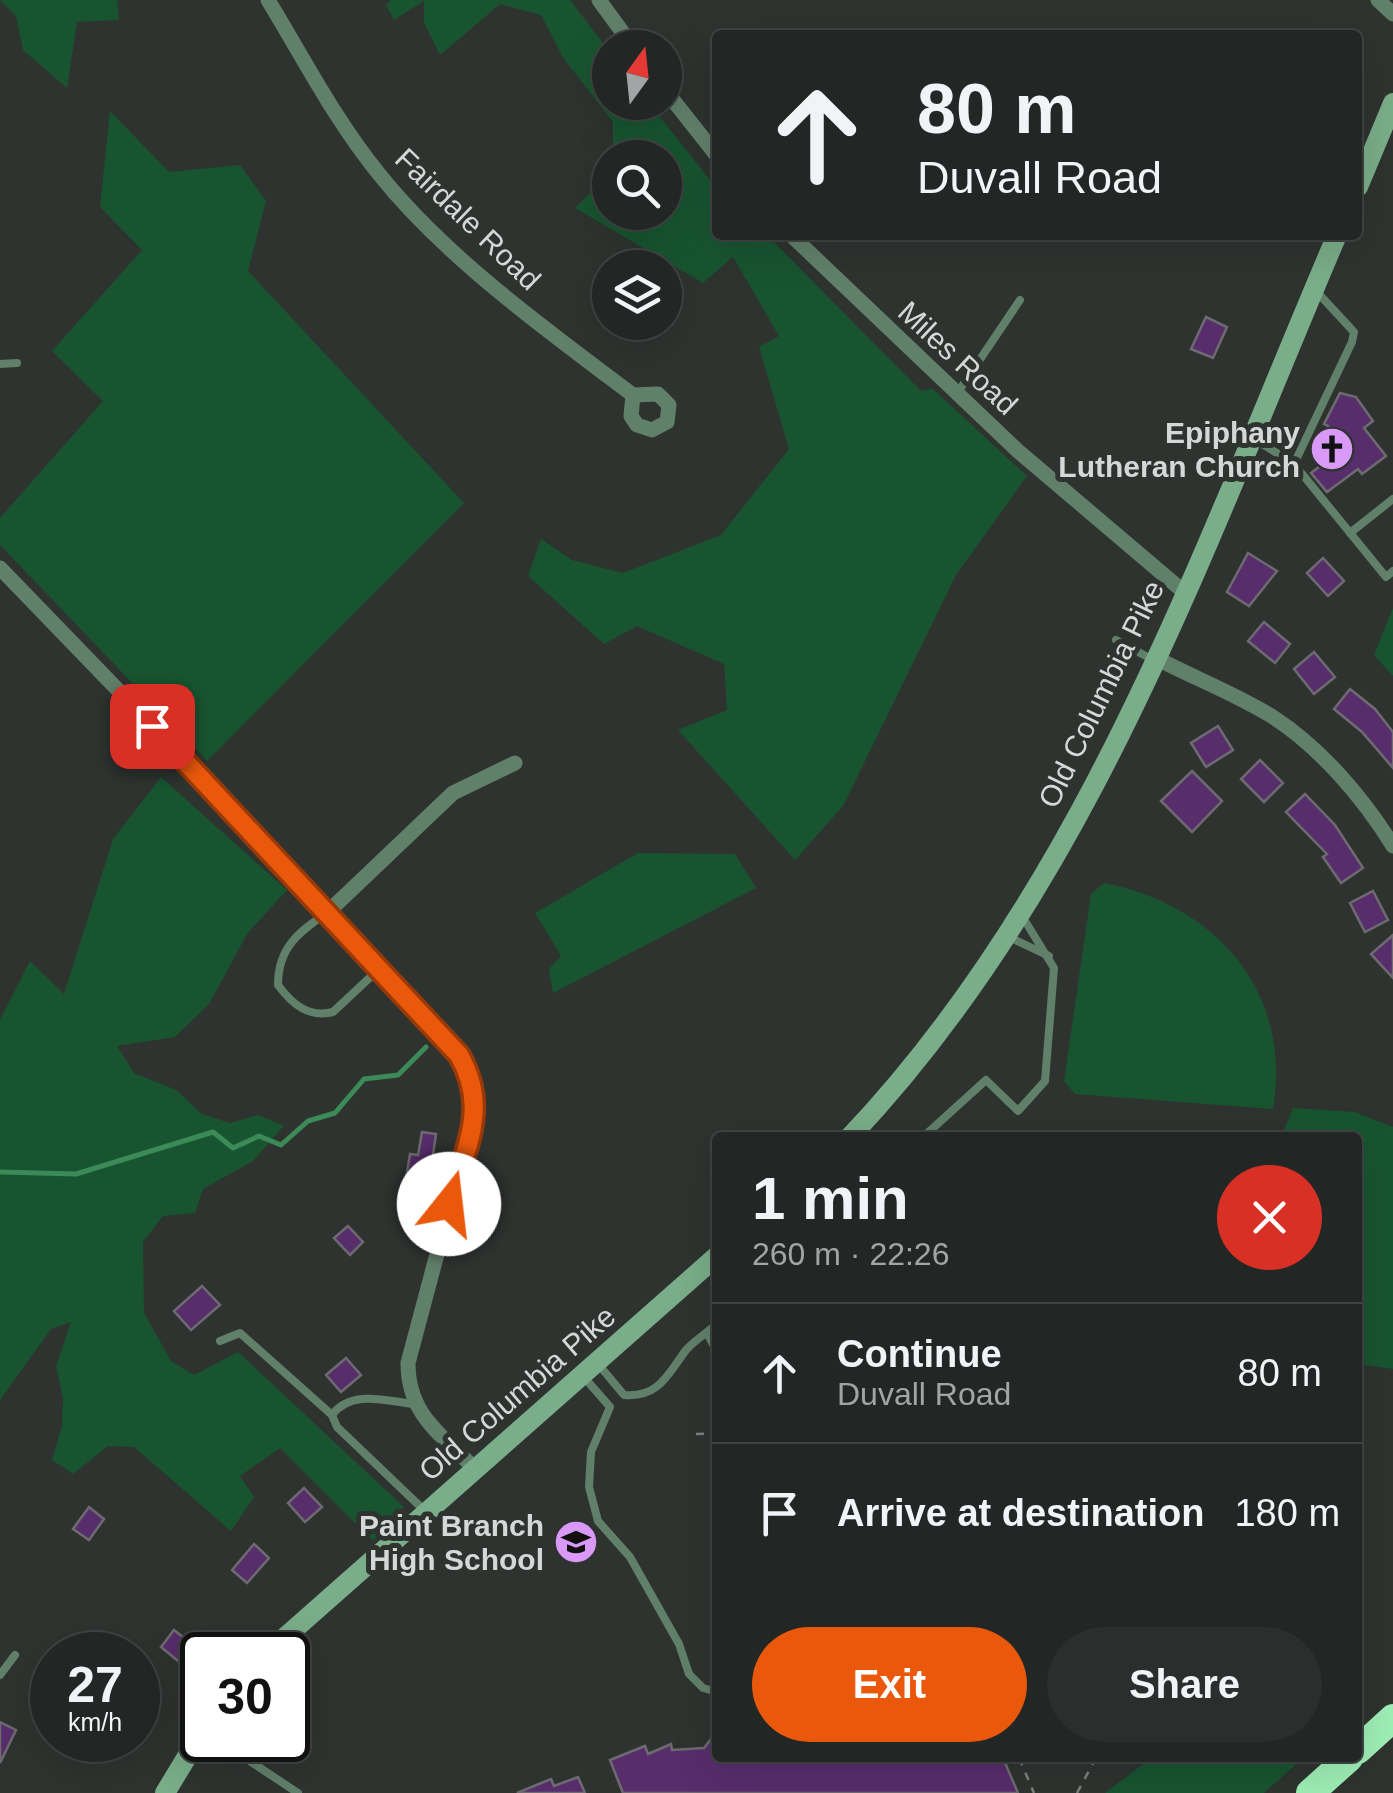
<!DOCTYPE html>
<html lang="en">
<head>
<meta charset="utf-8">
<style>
	:root { --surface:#222624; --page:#2a2e2c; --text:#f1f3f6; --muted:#a2a5a6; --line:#3f4341; --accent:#ea580c }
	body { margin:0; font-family:Arial,sans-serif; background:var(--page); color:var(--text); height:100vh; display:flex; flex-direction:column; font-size:38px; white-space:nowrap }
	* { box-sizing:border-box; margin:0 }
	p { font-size:32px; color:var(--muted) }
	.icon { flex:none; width:55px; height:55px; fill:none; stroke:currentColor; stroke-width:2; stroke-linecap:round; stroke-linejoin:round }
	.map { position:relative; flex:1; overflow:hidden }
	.panel { position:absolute; left:712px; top:1132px; width:650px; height:630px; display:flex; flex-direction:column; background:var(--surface); border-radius:10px; box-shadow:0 10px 40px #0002,0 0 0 2px var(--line) }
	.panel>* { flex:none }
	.hud { position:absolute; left:712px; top:30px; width:650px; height:210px; border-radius:10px; box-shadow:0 10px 40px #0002,0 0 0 2px var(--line); background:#222624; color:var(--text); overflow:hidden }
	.needle { width:65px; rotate:15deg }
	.buttons { position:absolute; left:592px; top:30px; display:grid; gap:20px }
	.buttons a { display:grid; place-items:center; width:90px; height:90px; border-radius:50%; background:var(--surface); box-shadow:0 10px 40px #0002,0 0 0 2px var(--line); font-size:50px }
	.speed { position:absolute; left:30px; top:1632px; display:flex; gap:20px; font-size:50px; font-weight:700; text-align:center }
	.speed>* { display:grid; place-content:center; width:130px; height:130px; border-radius:50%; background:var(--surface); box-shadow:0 10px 40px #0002,0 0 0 2px var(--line); line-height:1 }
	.speed small { font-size:25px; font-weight:400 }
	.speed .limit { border:5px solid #111; border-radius:15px; background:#fff; color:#111 }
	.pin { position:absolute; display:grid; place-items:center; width:85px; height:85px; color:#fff; margin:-42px; border-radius:20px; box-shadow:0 5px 15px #0006 }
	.me { position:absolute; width:110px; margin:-55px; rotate:16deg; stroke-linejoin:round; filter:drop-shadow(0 0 8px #0008) }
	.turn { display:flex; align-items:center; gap:35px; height:210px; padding:0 40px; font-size:45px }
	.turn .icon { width:130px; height:130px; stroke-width:2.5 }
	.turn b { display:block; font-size:70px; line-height:85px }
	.round { display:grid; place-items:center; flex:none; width:105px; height:105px; border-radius:52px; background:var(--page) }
	.headline { display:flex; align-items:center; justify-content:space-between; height:170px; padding:0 40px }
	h1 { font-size:60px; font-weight:700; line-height:75px }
	.action { display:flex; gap:20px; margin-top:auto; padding:20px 40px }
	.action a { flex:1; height:115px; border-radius:60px; background:var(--accent); color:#fff; font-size:40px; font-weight:700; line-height:115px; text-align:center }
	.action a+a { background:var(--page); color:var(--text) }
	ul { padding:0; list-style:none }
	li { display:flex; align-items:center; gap:30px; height:140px; padding:0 40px; border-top:2px solid var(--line) }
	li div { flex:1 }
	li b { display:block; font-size:38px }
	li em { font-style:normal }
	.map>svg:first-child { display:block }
	.green { fill:#185430 }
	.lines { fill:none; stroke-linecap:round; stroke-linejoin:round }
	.stream { stroke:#3b8a57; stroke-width:5 }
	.building { fill:#572d6b; stroke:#6e6b70; stroke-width:2.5 }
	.path { stroke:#7d817e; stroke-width:2.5; stroke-dasharray:8 8; stroke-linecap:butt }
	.lane { stroke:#61806a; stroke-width:8 }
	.street { stroke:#61806a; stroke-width:15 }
	.secondary { stroke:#7aad89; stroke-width:20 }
	.highway { stroke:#9eeeb6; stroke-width:28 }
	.route-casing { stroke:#983908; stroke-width:25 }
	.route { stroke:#ea580c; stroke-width:18 }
	.labels { text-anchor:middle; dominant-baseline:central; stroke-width:10; stroke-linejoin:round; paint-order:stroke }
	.street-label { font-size:30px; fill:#d5d8d6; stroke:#2e3330 }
	.poi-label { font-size:30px; font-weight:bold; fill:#d5d8d6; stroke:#2e3330; text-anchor:end }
</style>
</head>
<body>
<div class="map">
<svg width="1393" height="1793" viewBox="0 0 1393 1793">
	<rect width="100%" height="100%" fill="#2e3330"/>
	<!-- green -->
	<g class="green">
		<path d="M0 0H117L119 20 77 22 67 88 23 50 16 16Z"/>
		<path d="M391 0H570L610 52V102L649 103 717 189 718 235 770 238 921 391 933 389 1027 476 956 575 843 806 795 860 678 730 727 710 724 664 637 626 604 644 528 576 541 539 572 560 623 573 721 535 789 449 759 347 779 336 733 257 703 283 575 208 610 173V212H665V158L613 157V122L564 59 541 15 500 4 440 55 424 23V1L394 20 386 5Z"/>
		<path d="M110 111 169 172 240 165 266 201 248 271 464 503 207 761 0 545V518L103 401 52 351 142 250 100 207Z"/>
		<path d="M1393 608V676L1374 655Z"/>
		<path d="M161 777 287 890 247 934 209 1004 175 1037 117 1046 134 1073 176 1090 202 1114 230 1123 258 1115 284 1126 253 1161 203 1189 195 1213 163 1216 143 1242 144 1313 171 1361 194 1375 238 1352 404 1507 373 1541 280 1448 240 1476 254 1497 231 1531 134 1447 108 1446 73 1474 52 1460 62 1426 63 1398 56 1366 71 1322 51 1329 0 1400V1020L30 961 64 994 113 839Z"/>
		<path d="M638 853 735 854 756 888 553 993 549 969 561 956 535 913Z"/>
		<path d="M1104 883C1215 904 1293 992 1273 1109L1075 1094 1064 1081 1091 894Z"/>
		<path d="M1293 1108 1355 1112 1393 1127V1369L1358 1364V1138L1281 1137Z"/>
		<path d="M1151 1758H1303L1264 1793H1105Z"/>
	</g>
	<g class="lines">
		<!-- stream -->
		<path class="stream" d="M0 1172 76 1174 213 1132 233 1148 259 1136 281 1145 308 1121 335 1113 364 1079 398 1075 426 1047"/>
	</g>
	<!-- building -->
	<g class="building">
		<path d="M1206 317 1227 327 1213 358 1191 349Z"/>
		<path d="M1340 393 1356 397 1373 421 1364 428 1386 456 1362 474 1358 469 1327 492 1311 473 1336 454 1324 438 1328 426 1324 424Z"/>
		<path d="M1248 553 1277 571 1249 606 1227 592Z"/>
		<path d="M1323 558 1344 581 1328 596 1307 573Z"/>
		<path d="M1264 622 1290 644 1275 663 1248 641Z"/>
		<path d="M1314 652 1335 677 1314 694 1294 669Z"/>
		<path d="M1350 689 1375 709 1393 732V768L1362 732 1334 709Z"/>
		<path d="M1218 726 1233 750 1206 767 1191 743Z"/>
		<path d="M1260 760 1283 783 1264 802 1241 779Z"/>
		<path d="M1192 771 1222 801 1192 832 1161 801Z"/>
		<path d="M1305 794 1335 825 1363 868 1341 883 1323 857 1327 854 1286 812Z"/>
		<path d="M1373 891 1388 920 1365 932 1350 903Z"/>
		<path d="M1393 935V978L1371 954Z"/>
		<path d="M422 1132 436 1134 429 1183 406 1179 410 1154 418 1155Z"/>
		<path d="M348 1226 363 1242 350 1255 334 1238Z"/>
		<path d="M202 1286 220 1305 191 1330 174 1311Z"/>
		<path d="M346 1358 361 1375 341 1392 326 1375Z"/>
		<path d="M304 1488 322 1507 305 1522 288 1503Z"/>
		<path d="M89 1507 104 1519 89 1540 73 1529Z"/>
		<path d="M254 1544 269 1558 247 1583 232 1570Z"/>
		<path d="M174 1630 203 1653 189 1670 161 1647Z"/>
		<path d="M0 1722 16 1730 0 1763Z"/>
		<path d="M718 1730V1758H1003L1018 1793H623L610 1760 645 1746 648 1754 671 1744 672 1750 704 1748Z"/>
		<path d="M578 1777 585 1793H517L551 1779 554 1786Z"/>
	</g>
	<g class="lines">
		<!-- path -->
		<g class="path">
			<path d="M1102 1137V1138"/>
			<path d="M696 1434 718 1433"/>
			<path d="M1019 1758 1034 1793"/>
			<path d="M1077 1793 1096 1758"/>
		</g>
		<!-- lane -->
		<g class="lane">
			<path d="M0 364 17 363"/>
			<path d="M958 392 1020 300"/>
			<path d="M1256 440 1294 464 1352 342 1354 332 1317 292"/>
			<path d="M1294 464 1386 577 1393 571"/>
			<path d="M1350 533 1393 499"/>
			<path d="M1116 640 1155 661"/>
			<path d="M328 912C299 932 278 947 278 985 292 1004 308 1018 333 1012L379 969"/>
			<path d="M1009 937 1049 956"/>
			<path d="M922 1138 986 1080 1018 1111 1045 1081 1054 968 1022 916"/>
			<path d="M707 1333 718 1354"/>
			<path d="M220 1341 240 1333 332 1415"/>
			<path d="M598 1364 624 1395C659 1398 668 1374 686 1350 695 1340 708 1332 718 1323"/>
			<path d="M583 1376 610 1407 591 1452 589 1487 598 1521 630 1557 679 1644 689 1674 703 1688 718 1692"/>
			<path d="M414 1404C386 1401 351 1389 332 1415L337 1427 426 1512"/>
			<path d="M0 1675 15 1655"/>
			<path d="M218 1740 298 1793"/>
		</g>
		<!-- street -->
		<g class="street">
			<path d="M268 0C304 59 335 120 379 174 447 259 547 330 633 395L658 394 669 405 667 422 652 430 637 425 631 416 633 395"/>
			<path d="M599 0 634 48"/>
			<path d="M1378 0 1393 14"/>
			<path d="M665 90 718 157"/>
			<path d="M791 235 1018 451 1184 592"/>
			<path d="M0 568 174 748 459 1055 473 1079 477 1104 408 1363C408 1415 441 1434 475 1469"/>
			<path d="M1156 658C1194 678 1236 694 1273 717 1321 748 1364 799 1393 846"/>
			<path d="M328 912 453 793 515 763"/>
		</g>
		<!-- secondary -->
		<g class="secondary">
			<path d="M1358 187 1393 103"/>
			<path d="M849 1138C1088 886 1203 548 1337 235"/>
			<path d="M265 1655 718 1255"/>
			<path d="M165 1793 202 1732"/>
		</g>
		<!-- highway -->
		<g class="highway">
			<path d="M1358 1750 1393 1718"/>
			<path d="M1310 1793 1349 1758"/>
		</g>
	</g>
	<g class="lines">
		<!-- route casing -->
		<g class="route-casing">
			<path id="route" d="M152 726 459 1055C490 1109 465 1148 449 1204"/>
		</g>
		<!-- route -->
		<use href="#route" class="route"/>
	</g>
	<!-- icons -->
	<defs>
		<g id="church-disc" transform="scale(2.25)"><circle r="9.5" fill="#d99af7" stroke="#2e3330"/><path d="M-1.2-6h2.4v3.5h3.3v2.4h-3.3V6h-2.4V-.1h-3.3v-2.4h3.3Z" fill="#111"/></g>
		<g id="school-disc" transform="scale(2.25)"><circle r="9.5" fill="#d99af7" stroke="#2e3330"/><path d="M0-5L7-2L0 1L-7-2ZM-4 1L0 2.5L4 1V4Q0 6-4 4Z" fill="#111"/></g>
	</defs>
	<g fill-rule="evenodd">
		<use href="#church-disc" x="1332" y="449"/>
		<use href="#school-disc" x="576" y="1542"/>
	</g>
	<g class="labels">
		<!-- street labels -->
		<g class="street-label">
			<text transform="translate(468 219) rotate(44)">Fairdale Road</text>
			<text transform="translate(958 358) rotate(43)">Miles Road</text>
			<text transform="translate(1101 694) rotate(-64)">Old Columbia Pike</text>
			<text transform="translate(517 1393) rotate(-41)">Old Columbia Pike</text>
		</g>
		<!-- poi labels -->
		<g class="poi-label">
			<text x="1300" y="432">Epiphany<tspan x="1300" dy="34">Lutheran Church</tspan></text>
			<text x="544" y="1525">Paint Branch<tspan x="544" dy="34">High School</tspan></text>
		</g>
	</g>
</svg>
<div class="buttons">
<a><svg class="needle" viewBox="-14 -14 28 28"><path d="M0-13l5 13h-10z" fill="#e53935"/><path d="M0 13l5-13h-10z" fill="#a2a5a6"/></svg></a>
<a><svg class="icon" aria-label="search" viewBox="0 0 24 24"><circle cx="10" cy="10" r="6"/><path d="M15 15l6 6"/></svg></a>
<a><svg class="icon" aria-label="layers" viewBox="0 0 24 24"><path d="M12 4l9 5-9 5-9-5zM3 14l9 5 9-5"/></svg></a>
</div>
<div class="speed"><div>27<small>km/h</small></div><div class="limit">30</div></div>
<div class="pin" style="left:152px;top:726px;background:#d93025"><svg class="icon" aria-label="arrive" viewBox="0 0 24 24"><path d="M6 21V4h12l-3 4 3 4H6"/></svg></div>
<svg class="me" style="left:449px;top:1204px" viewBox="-20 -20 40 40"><circle r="19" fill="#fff"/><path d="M0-13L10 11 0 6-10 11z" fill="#ea580c"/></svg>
<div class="hud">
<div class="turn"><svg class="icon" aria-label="ahead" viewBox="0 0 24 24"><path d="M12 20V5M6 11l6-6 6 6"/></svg><div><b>80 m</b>Duvall Road</div></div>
</div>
<section class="panel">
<div class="headline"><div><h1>1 min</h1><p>260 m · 22:26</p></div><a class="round" style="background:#d93025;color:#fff"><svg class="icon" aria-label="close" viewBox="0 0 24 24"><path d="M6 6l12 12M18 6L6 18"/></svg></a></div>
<ul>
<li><svg class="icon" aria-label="ahead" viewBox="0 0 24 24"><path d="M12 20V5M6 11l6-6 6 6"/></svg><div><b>Continue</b><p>Duvall Road</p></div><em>80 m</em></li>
<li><svg class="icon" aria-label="arrive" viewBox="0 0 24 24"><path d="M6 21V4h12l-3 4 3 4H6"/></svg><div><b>Arrive at destination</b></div><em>180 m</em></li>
</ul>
<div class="action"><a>Exit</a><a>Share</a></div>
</section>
</div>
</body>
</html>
